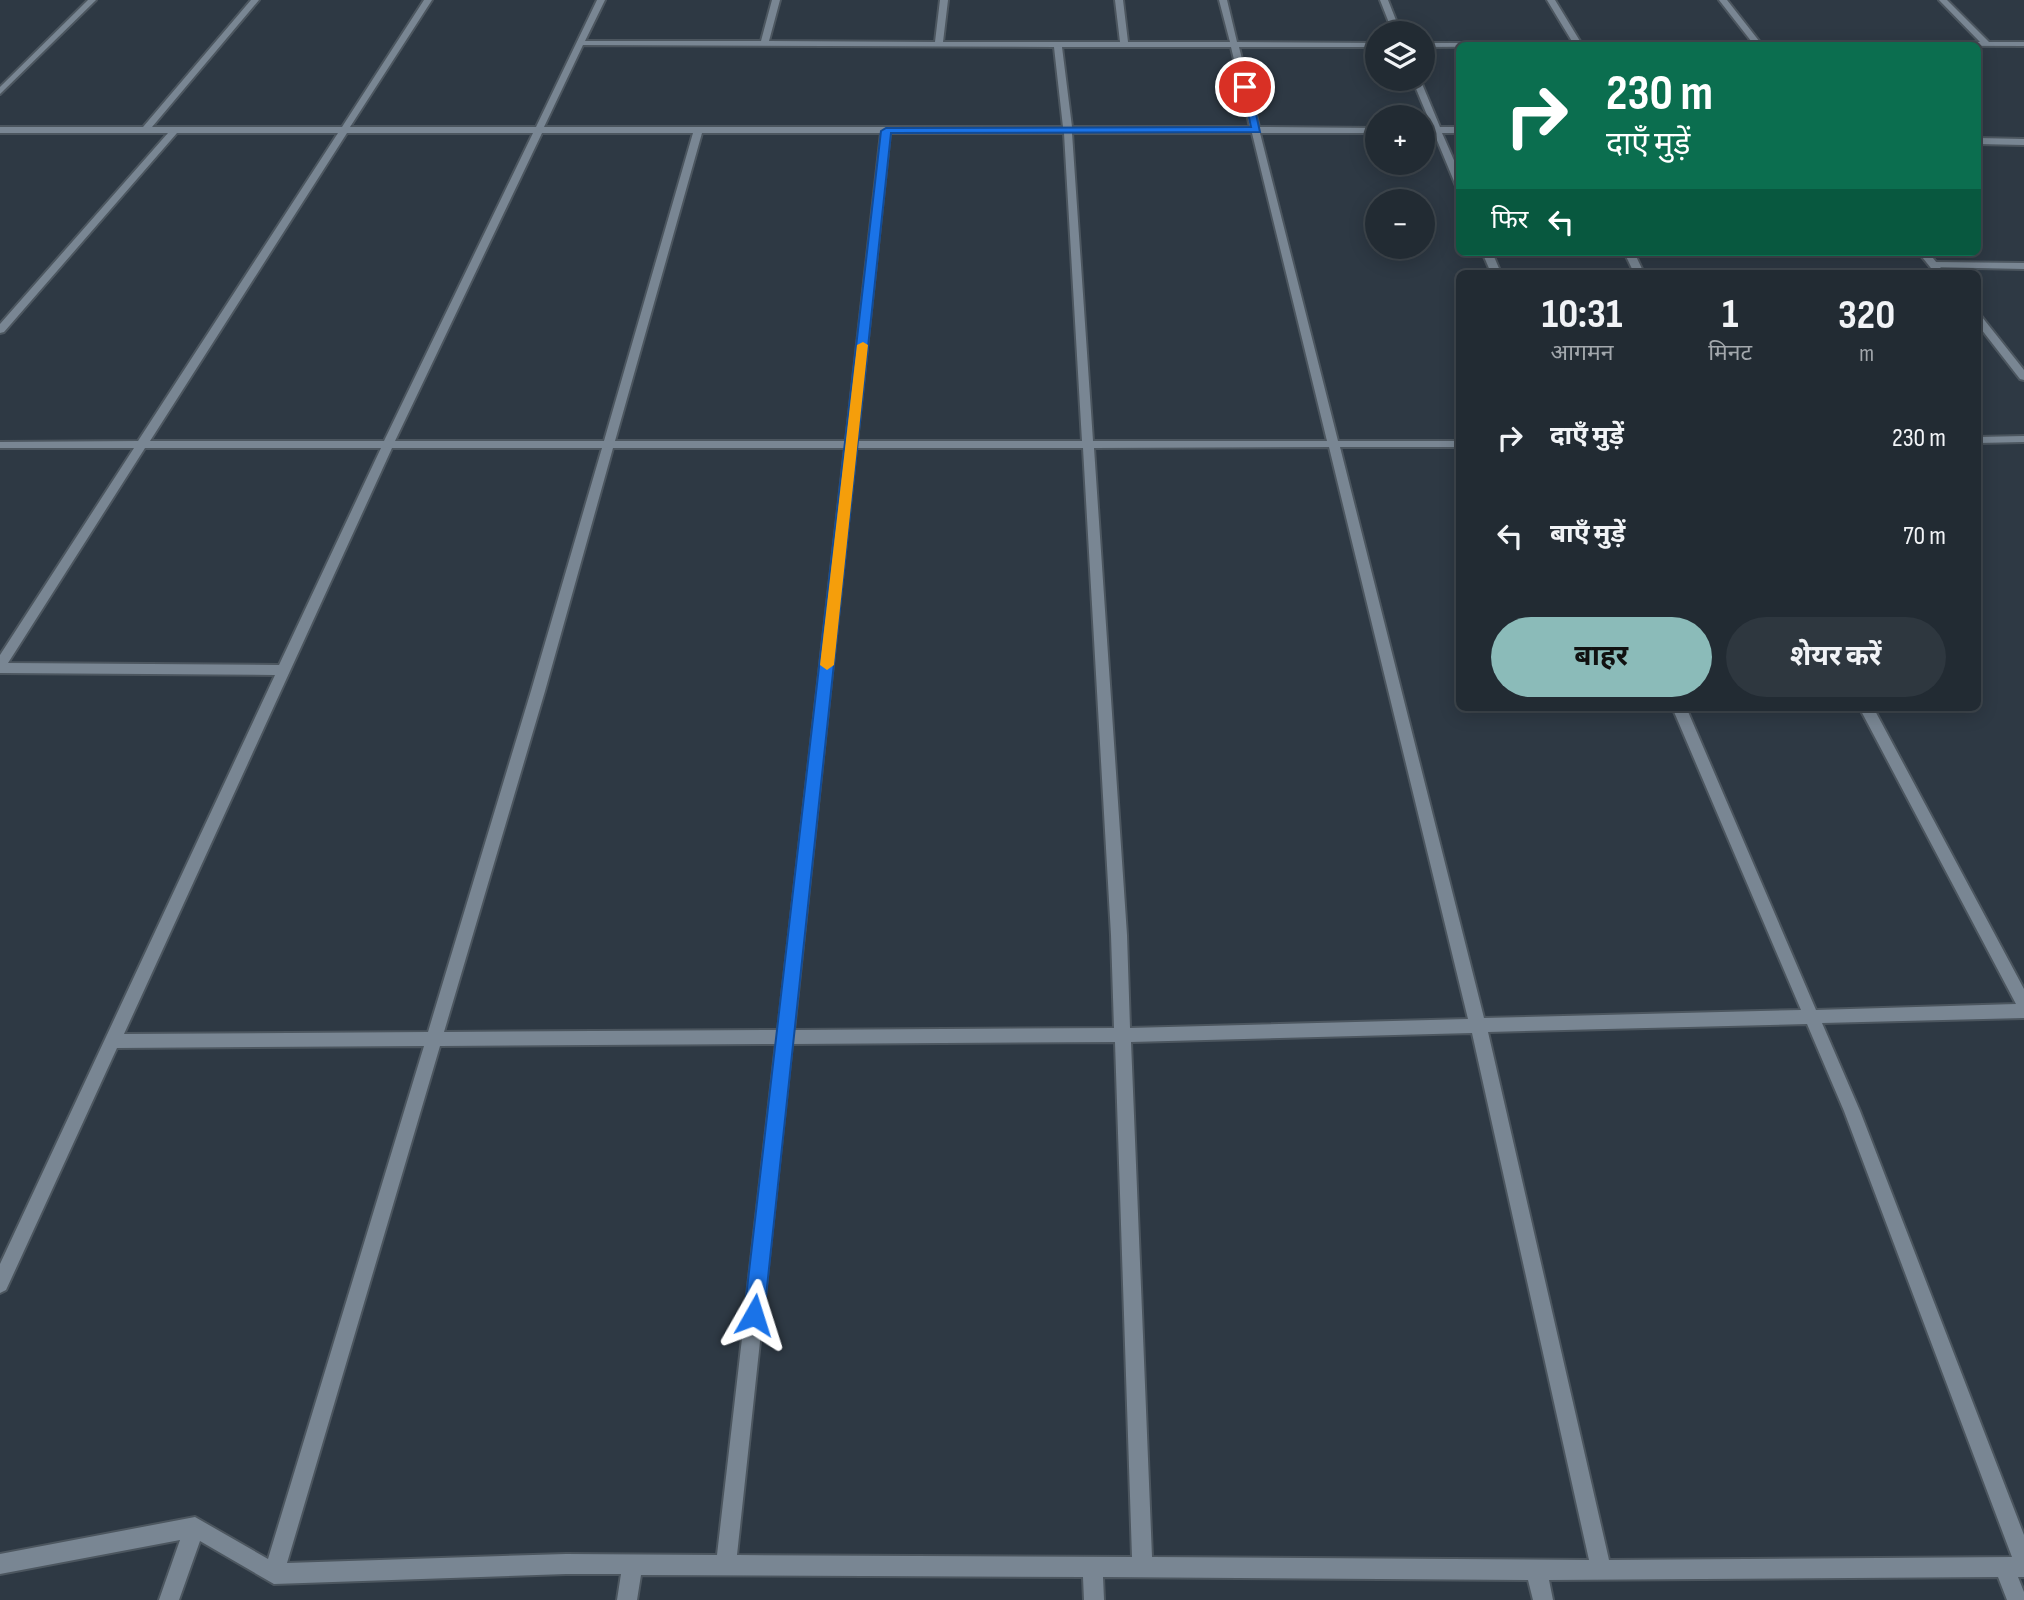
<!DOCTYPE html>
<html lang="hi">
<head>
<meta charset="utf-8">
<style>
	:root { --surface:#222b33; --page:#2e373f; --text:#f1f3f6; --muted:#a2a7ac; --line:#3f474e; --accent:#8bbbb9 }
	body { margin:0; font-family:"Sofia Sans Condensed","Noto Sans Devanagari",sans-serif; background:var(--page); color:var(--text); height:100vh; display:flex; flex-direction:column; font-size:26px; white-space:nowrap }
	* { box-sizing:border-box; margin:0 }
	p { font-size:23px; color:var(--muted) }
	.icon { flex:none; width:38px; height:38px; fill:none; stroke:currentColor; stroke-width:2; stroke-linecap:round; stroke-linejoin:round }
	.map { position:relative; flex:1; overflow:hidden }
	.drawer { position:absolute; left:1456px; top:270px; width:525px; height:441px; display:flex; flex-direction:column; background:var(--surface); border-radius:10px; box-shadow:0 4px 18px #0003,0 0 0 2px var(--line) }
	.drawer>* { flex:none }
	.banner { position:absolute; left:1456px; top:42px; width:525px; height:214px; border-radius:10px; box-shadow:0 4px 18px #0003,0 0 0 2px var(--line); background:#0b6e4f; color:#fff; overflow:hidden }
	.tools { position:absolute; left:1365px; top:21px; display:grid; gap:14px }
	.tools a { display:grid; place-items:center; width:70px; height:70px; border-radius:50%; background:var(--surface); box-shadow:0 4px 18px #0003,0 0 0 2px var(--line); font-size:35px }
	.pin { position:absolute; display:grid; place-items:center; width:60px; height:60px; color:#fff; margin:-30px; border:4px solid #fff; border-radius:50%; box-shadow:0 2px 7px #0007 }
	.me { position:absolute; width:77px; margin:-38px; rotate:6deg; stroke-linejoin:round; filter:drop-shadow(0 0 5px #0008) }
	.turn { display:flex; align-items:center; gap:24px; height:147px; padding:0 35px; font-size:32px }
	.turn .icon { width:91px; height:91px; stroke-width:2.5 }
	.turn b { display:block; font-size:49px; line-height:60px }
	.then { display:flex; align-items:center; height:66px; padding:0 35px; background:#0003; gap:14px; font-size:26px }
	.eta { display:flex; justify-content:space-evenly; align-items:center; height:119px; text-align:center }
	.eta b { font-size:42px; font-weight:700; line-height:49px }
	.button { display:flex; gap:14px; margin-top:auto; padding:14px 35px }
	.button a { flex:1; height:80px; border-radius:42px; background:var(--accent); color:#111; font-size:28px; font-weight:700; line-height:80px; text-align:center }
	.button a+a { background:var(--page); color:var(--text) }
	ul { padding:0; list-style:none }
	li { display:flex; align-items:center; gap:21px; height:98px; padding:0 35px }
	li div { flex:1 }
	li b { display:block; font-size:26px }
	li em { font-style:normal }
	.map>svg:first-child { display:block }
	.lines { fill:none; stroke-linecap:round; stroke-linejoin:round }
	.minor-casing { stroke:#4c565f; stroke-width:4 }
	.tertiary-casing { stroke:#4c565f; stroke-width:4 }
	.minor { fill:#798693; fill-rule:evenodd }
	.tertiary { fill:#798693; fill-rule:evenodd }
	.route { fill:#1a73e8; stroke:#114b97; stroke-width:2 }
	.slow { fill:#f59e0b }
</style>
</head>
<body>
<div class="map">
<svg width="2024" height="1600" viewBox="0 0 2024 1600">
	<rect width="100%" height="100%" fill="#2e3944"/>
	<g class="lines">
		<!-- minor casing -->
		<g class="minor-casing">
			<g id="minor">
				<path d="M88 0H96L0 94V87Z"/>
				<path d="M251 0H259L152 127H342L424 0H432L350 127H536L597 0H605L585 41H761L772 0H780L769 41 935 42 940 0H948L943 42H1120L1115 0H1123L1128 42H1230L1219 0H1227L1237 42 1377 43V47H1239L1259 127 1377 128V133H1260L1338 441H1460V447H1340L1484 1018 1801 1010 1672 707H1686L1816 1010 2016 1004 1859 707H1873L2024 989V1018L1822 1023 1860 1111 2024 1535V1577H2018L2024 1592V1600H2007L1998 1577 1549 1580 1553 1600H1533L1528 1580 1103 1577 1104 1600H1084L1083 1577 641 1575 637 1600H617L621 1574H566L274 1584 200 1541 179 1600H159L180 1540 0 1574V1554L195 1517 268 1559 424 1046 117 1048 6 1290 0 1293V1264L275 675 0 673V655L134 448H0V442L138 441 338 133H177L4 332 0 333V324L168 133H0V127H143ZM583 45 1054 47 1063 127H544ZM1062 47H1231L1250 127H1072ZM347 133H533L384 441H150ZM542 133H693L604 441H395ZM702 133H881L846 441H615ZM890 133H1064L1082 441H857ZM1072 133H1252L1327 441H1093ZM1329 447 1468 1019 1130 1028 1127 935 1094 448ZM145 448H381L279 665 8 663ZM392 448H602L531 691 428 1032 124 1034ZM613 448H845L778 1030 444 1032 545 691ZM856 448H1083L1111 935 1114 1028 794 1030ZM1807 1024 1844 1111 2012 1557 1609 1560 1488 1032ZM1472 1033 1589 1560 1152 1557 1131 1042ZM1115 1042 1132 1557 737 1555 792 1044ZM776 1044 717 1555 566 1554 287 1563 440 1046Z"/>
				<path d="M1380 0H1388L1401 33H1393Z"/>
				<path d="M1547 0H1555L1583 46 1423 47V43H1573Z"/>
				<path d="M1939 0H1947L1989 42H2024V46L1754 45 1758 43 1980 42Z"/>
				<path d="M1412 79H1420L1440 127H1460V133H1442L1460 174V189L1456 186 1434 133 1423 132V128L1432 127Z"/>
				<path d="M1978 138 2024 139V145L1978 144Z"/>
				<path d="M1482 252H1492L1501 273H1491Z"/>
				<path d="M1624 252H1634L1644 273H1634Z"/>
				<path d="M1934 262 2024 263V269L1931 267V263Z"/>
				<path d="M2024 436V442L1978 443V437Z"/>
			</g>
		</g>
		<!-- tertiary casing -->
		<g class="tertiary-casing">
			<g id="tertiary">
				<path d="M1719 0H1727L1763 46H1755Z"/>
				<path d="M1918 252H1928L1945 273H1935Z"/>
				<path d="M1978 316 1982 317 2024 370V380L2020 379 1978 325Z"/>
			</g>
		</g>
		<!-- minor -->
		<use href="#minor" class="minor"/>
		<!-- tertiary -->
		<use href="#tertiary" class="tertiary"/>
	</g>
	<!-- route -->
	<path class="route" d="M1242 85 1250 87 1260 132 891 133 764 1315 761 1322 754 1325 747 1322 744 1315 881 131 886 128 1251 127Z"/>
	<!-- slow -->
	<path class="slow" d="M863 342 868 345 834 665 827 670 820 665 857 345Z"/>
</svg>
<div class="tools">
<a><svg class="icon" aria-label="layers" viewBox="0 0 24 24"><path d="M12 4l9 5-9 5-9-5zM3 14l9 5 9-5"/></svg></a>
<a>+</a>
<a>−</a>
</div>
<div class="pin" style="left:1245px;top:87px;background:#d93025"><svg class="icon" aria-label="arrive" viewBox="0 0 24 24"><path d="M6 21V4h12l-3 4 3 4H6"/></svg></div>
<svg class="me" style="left:754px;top:1315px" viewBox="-20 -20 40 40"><path d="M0-17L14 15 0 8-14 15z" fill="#1a73e8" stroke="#fff" stroke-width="4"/></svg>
<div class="banner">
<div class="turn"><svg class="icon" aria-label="right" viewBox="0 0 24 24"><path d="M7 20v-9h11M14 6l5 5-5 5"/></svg><div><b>230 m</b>दाएँ मुड़ें</div></div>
<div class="then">फिर<svg class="icon" aria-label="left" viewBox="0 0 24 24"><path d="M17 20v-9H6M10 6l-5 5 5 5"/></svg></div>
</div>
<section class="drawer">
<div class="eta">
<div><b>10:31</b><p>आगमन</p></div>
<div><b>1</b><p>मिनट</p></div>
<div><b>320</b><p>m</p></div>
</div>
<ul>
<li><svg class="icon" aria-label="right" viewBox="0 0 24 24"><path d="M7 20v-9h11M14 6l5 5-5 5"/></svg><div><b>दाएँ मुड़ें</b></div><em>230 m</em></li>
<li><svg class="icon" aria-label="left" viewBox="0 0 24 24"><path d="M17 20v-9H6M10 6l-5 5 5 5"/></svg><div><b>बाएँ मुड़ें</b></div><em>70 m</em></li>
</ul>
<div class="button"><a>बाहर</a><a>शेयर करें</a></div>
</section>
</div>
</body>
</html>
